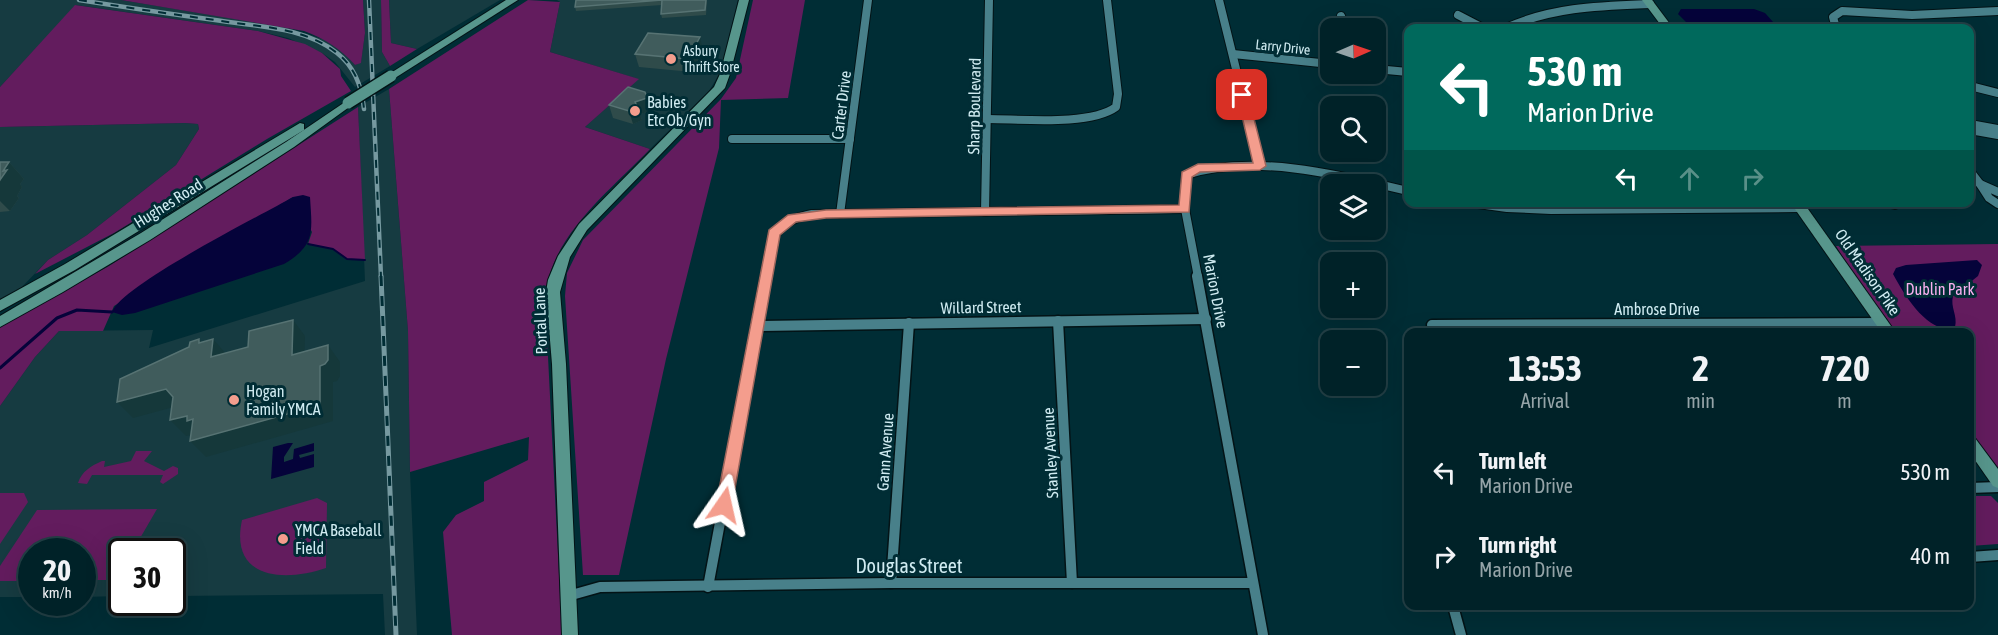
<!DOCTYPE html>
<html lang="en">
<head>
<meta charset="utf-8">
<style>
	:root { --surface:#002228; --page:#0e2f34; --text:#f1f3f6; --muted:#95a4a8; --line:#223f45 }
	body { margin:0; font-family:"Asap Condensed",sans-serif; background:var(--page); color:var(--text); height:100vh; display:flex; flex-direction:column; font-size:22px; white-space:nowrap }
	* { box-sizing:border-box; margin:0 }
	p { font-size:20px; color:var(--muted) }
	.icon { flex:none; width:33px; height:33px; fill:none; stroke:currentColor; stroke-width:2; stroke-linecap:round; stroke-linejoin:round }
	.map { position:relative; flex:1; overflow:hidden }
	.details { position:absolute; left:1404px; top:328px; width:570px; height:282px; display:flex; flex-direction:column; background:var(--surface); border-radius:12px; box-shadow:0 6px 24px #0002,0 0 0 2px var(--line) }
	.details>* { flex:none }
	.hud { position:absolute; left:1404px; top:24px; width:570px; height:183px; border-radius:12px; box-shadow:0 6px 24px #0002,0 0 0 2px var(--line); background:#00695c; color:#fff; overflow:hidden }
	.needle { width:39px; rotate:88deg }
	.controls { position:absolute; left:1320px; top:18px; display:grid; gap:12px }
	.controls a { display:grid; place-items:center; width:66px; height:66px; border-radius:12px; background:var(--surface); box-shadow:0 6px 24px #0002,0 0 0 2px var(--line); font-size:30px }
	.speed { position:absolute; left:18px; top:538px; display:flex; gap:12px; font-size:30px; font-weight:700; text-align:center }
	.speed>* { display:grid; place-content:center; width:78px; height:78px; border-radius:50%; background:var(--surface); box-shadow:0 6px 24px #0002,0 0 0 2px var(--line); line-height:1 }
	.speed small { font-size:15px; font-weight:400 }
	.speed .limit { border:3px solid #111; border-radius:9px; background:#fff; color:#111 }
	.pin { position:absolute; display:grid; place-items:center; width:51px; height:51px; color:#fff; margin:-26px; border-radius:12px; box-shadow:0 3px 9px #0006 }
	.me { position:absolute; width:66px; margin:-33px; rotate:11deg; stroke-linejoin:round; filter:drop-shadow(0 0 4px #0008) }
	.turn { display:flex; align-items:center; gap:21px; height:126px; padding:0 24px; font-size:27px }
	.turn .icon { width:78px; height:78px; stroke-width:2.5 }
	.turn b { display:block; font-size:42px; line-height:51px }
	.lanes { display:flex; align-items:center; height:57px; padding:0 24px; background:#0003; justify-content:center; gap:30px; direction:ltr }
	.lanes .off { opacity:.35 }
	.eta { display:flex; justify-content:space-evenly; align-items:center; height:102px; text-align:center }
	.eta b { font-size:36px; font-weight:700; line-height:42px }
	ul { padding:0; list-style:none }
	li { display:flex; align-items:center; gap:18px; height:84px; padding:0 24px }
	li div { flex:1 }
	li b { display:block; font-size:22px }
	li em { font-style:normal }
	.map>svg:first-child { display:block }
	.built { fill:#163b41 }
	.green { fill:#631c5e }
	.water { fill:#05033a }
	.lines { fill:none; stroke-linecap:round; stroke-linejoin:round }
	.stream-far1 { stroke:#05033a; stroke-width:2 }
	.stream { stroke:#05033a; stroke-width:3 }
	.street-far1-casing { stroke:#031316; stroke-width:10 }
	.street-casing { stroke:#031316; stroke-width:13 }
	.secondary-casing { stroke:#031316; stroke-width:2 }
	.street-far1 { stroke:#48808a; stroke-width:8 }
	.street { stroke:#48808a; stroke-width:10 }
	.secondary { fill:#57968c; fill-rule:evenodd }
	.rail-far1-casing { stroke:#7699a0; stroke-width:4.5 }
	.rail-casing { stroke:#7699a0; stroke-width:5 }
	.rail-far1 { stroke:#002d35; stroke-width:2; stroke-dasharray:8; stroke-linecap:butt }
	.rail { stroke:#002d35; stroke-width:3; stroke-dasharray:10; stroke-linecap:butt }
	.secondary-bridge-casing { stroke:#031316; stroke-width:14; stroke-linecap:butt }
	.secondary-bridge { stroke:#57968c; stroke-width:11 }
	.wall { fill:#2f4b4a }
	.shaded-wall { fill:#15383a }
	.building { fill:#405c5c; stroke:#577373; stroke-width:1.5 }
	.route { fill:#f49d8d; stroke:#9f665c; stroke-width:1.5 }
	.poi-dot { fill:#f49d8d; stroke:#002d35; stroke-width:2 }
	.labels { text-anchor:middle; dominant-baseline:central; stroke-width:6; stroke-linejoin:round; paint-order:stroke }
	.far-street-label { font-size:14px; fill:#d0ecf2; stroke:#002d35 }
	.far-poi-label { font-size:14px; fill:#d0ecf2; stroke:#002d35; text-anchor:start }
	.poi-label { font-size:16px; fill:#d0ecf2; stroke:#002d35; text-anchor:start }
	.street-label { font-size:16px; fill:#d0ecf2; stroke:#002d35 }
	.park-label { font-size:16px; fill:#fab0f1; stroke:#002d35 }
	.near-street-label { font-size:20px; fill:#d0ecf2; stroke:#002d35 }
</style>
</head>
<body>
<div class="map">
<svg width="1998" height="635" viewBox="0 0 1998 635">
	<rect width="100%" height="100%" fill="#002d35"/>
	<!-- built -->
	<g class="built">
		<path d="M0 0H121L285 27 326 40 344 52 355 65 361 62 365 33 363 0H381L382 52 390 66 355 87 335 62 322 53 288 38 258 31 76 5 0 87Z"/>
		<path d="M389 0H500L417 49 391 43Z"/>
		<path d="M557 0H738L720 73 709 91 650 149 585 127 638 79 550 52 560 2Z"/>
		<path d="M389 89 408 331 410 472 417 635H385L383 594 173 596 172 552H122L121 596 83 597 82 552H32L31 597H0V406L35 357 59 331 153 330 149 348 365 281 358 107Z"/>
		<path d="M185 123 198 124 199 129 176 165 87 235 48 260 17 292 0 300V127Z"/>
	</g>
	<!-- green -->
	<g class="green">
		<path d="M121 0H363L365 33 361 63 355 65C340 48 325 39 304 31Z"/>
		<path d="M381 0H389L391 43 417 49 390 66 382 52Z"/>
		<path d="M528 0 560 2 550 52 639 79 585 127 650 149C609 192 551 235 545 297L562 635H452L443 532 456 515 484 501V482L528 460 529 437 410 472 408 331 389 89Z"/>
		<path d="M753 0H805L788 98 721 100 719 148 666 359 619 575H583L565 296 567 273 583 240 721 99 736 78Z"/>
		<path d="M75 5 258 31 305 44 322 53 340 69 341 76 351 91 267 139 114 233 35 274 48 260 87 235 176 165 199 129 198 124 185 123 0 127V87Z"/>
		<path d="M358 107 365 260 347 259 333 249 308 244 312 232 293 197 114 306 103 331H59L35 357 0 406V327L109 266Z"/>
		<path d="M1998 244V474L1970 436V333H1895L1864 292 1836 246Z"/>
		<path d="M136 451H152L144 461 164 471 173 466 178 468V474L163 484 160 482 163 475H92L87 484 78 483C82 471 91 466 102 461H105L104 467 131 461Z"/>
		<path d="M0 493H24L28 502 0 544Z"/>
		<path d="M1970 496H1991L1998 503V544L1970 546Z"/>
		<path d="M317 498 327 503 326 568C285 582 229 580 242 520Z"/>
		<path d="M157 509 132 552H122L121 571 116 580H83L82 552H32L31 581H0V566L37 510Z"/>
	</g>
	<!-- water -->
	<g class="water">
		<path d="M1681 9H1754L1765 13 1774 23V28H1692L1678 14Z"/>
		<path d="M303 195 310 197C312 231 316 245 284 264L135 313 122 315 112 312C123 284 260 216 293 197Z"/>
		<path d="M1977 260 1982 265 1978 276 1953 296C1950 307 1958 316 1955 327L1949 330C1923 326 1905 296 1893 274L1896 268 1906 265Z"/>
		<path d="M288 443H293L284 457V462L293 459 294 449 314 443V451L299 455 300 458 314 454V467L271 479 273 447Z"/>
	</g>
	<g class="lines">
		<!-- stream-far1 -->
		<path class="stream-far1" d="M308 244 333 249 347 259 365 260"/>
		<!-- stream -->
		<path class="stream" d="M0 368 57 318 77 310 112 312"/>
		<!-- street-far1 casing -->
		<g class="street-far1-casing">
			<g id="street-far1">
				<path d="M1219 0 1260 166"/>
				<path d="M1458 15 1483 28"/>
				<path d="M1341 16 1345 28"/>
				<path d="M1506 28C1552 7 1600 6 1650 4"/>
				<path d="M1836 28 1833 17 1842 11 1912 15 1998 11"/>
				<path d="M1233 54 1330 64"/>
				<path d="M1376 69 1408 72"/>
				<path d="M1970 86 1998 93"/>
				<path d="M988 119C1022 119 1090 126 1116 107L1118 94 1107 0"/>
				<path d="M1970 124 1998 129"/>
				<path d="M1970 130 1998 135"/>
				<path d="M732 139H850"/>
				<path d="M1970 171 1980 184"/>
				<path d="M1998 192 1980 184 1989 198 1998 204"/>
				<path d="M1464 202 1507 208 1551 210 1799 208"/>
				<path d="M1883 202 1895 205 1899 202"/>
				<path d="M985 212 989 0"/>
				<path d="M840 214 868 0"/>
				<path d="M766 277C773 239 769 223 812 214L1185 209"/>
				<path d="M1198 277 1185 209 1186 175C1253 153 1341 175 1408 191"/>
			</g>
		</g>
		<!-- street casing -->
		<g class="street-casing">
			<g id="street">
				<path d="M1197 276 1263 635"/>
				<path d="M1058 321 1072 583"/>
				<path d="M1432 325 1882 323"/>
				<path d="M757 326 1206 319"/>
				<path d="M1970 488 1998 487"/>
				<path d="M1970 557 1998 555"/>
				<path d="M891 583 909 323"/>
				<path d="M708 587 766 276"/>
				<path d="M568 596 600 587 891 583H1253"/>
				<path d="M1453 606 1461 635"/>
			</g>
		</g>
		<!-- secondary casing -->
		<g class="secondary-casing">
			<g id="secondary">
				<path d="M506 0H518L395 78 391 79 386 76Z"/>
				<path d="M739 0H749L730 74 725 88 587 230 570 257 560 292 566 364 578 635H562L552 364 546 292 548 280 558 256 579 224 714 87 720 74Z"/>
				<path d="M1642 0H1652L1673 28H1663Z"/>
				<path d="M348 100 354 103 352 105 294 147 150 240 63 292 0 327V316L141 233 286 142Z"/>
				<path d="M300 123 304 124V130L75 270 0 311V300L65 264Z"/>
				<path d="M1790 202H1803L1896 333H1882Z"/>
				<path d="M1970 436 1975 438 1998 469V488L1993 486 1970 453Z"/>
			</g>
		</g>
		<!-- street-far1 -->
		<use href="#street-far1" class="street-far1"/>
		<!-- street -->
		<use href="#street" class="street"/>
		<!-- secondary -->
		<use href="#secondary" class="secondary"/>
		<!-- rail-far1 casing -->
		<g class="rail-far1-casing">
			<g id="rail-far1">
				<path d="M79 0C124 7 170 14 215 20 256 27 303 26 337 53 355 67 362 87 364 109"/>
				<path d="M369 0 381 277"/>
			</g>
		</g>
		<!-- rail casing -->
		<g class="rail-casing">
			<path id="rail" d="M381 276 396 635"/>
		</g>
		<!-- rail-far1 -->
		<use href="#rail-far1" class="rail-far1"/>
		<!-- rail -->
		<use href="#rail" class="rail"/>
		<!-- secondary-bridge casing -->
		<g class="secondary-bridge-casing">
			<path id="secondary-bridge" d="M348 103 391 76"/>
		</g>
		<!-- secondary-bridge -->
		<use href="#secondary-bridge" class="secondary-bridge"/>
	</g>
	<!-- wall -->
	<g class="wall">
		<path d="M576 0H707L706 15 662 18 661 14 662 5 576 11 575 7Z"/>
		<path d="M703 50 692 72 639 67 635 54Z"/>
		<path d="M609 105 651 111 640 114 642 120 633 124 613 118Z"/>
		<path d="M0 162H9L24 179 20 184 22 187 17 196 19 198 10 211 0 212Z"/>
	</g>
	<!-- shaded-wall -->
	<g class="shaded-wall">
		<path d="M700 37 703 50 692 72 688 59Z"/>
		<path d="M647 98 651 111 640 114 642 120 633 124 629 111 635 102Z"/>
		<path d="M9 162 24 179 20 184 22 187 17 196 19 198 10 211 0 201V182L3 171Z"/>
		<path d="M293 320 305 336 304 371 292 355Z"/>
		<path d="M199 339 212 354 213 339 227 355 226 373 199 343Z"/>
		<path d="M328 345 340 362V376L337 381 333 382V421L206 457 190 441 320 366Z"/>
		<path d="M166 389 181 405 133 418 117 402Z"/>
		<path d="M187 416 193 419 199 433 186 436 170 420Z"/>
	</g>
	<!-- building -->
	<g class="building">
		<path d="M576 0H706L705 10 661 14 662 0 575 7Z"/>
		<path d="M648 33 700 37 688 59 635 54Z"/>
		<path d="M628 87 645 92 647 98 635 102 638 108 629 111 609 105Z"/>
		<path d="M0 162H9L3 171 7 170 0 180Z"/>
		<path d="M293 320 292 355 328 345V360L325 364 320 366V405L190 441 193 419 187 421V416L170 420 173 397 166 389 117 402 120 379 189 347 190 342 199 339V343L213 339 211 357 248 347 249 331Z"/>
	</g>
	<!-- route -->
	<path class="route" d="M1242 91 1248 95 1266 166 1260 170 1200 172 1192 177 1189 212 826 218 796 222 780 235 732 505 729 510 724 512 718 510 716 505 769 230 788 215 826 210 1179 205 1182 172 1198 164 1253 163 1237 95Z"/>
	<!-- markers -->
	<g class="poi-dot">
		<circle cx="671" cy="59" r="6"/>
		<circle cx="635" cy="111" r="6"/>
		<circle cx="234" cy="400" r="6"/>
		<circle cx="283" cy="539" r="6"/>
	</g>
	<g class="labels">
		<!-- far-street labels -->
		<g class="far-street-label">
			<text transform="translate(1283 47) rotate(6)">Larry Drive</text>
		</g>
		<!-- far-poi labels -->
		<g class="far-poi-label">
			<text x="683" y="51">Asbury<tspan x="683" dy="16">Thrift Store</tspan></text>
		</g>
		<!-- poi labels -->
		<g class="poi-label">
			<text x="647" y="102">Babies<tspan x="647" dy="18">Etc Ob/Gyn</tspan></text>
			<text x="246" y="391">Hogan<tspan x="246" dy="18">Family YMCA</tspan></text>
			<text x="295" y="530">YMCA Baseball<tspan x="295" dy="18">Field</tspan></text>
		</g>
		<!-- street labels -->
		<g class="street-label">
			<text transform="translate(841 105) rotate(-83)">Carter Drive</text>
			<text transform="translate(974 106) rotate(-89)">Sharp Boulevard</text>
			<text transform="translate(168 203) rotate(-32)">Hughes Road</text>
			<text transform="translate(1868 272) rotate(55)">Old Madison Pike</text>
			<text transform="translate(1216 291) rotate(79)">Marion Drive</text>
			<text transform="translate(981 307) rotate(-1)">Willard Street</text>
			<text x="1657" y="309">Ambrose Drive</text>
			<text transform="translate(540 321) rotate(-92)">Portal Lane</text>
			<text transform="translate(885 452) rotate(-86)">Gann Avenue</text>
			<text transform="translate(1050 453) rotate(-93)">Stanley Avenue</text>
		</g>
		<!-- park labels -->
		<g class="park-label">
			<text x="1940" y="289">Dublin Park</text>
		</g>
		<!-- near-street labels -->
		<g class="near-street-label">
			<text x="909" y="565">Douglas Street</text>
		</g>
	</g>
</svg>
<div class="controls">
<a><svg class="needle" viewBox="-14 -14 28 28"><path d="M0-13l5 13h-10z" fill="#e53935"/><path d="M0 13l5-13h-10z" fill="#95a4a8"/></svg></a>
<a><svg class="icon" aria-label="search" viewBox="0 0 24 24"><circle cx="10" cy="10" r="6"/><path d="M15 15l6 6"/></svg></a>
<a><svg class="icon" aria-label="layers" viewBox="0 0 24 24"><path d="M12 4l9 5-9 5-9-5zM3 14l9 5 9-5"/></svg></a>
<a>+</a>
<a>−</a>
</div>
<div class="speed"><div>20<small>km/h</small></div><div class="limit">30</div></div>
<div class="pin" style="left:1242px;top:95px;background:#d93025"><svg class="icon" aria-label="arrive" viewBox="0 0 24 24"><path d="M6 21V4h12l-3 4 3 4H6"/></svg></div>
<svg class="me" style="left:724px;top:505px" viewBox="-20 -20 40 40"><path d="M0-17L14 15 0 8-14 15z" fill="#f49d8d" stroke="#fff" stroke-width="4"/></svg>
<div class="hud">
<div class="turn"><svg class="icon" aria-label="left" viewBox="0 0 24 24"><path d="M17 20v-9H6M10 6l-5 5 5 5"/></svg><div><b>530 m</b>Marion Drive</div></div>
<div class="lanes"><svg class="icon" aria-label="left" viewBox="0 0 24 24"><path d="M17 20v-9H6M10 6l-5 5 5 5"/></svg><svg class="icon off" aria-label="ahead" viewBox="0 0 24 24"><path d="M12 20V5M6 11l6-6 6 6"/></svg><svg class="icon off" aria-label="right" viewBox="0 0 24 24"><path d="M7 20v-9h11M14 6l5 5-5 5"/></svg></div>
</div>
<section class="details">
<div class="eta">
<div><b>13:53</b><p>Arrival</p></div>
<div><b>2</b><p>min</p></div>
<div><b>720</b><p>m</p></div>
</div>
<ul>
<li><svg class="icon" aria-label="left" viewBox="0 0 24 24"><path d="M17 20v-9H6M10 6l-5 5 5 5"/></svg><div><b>Turn left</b><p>Marion Drive</p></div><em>530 m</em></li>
<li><svg class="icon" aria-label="right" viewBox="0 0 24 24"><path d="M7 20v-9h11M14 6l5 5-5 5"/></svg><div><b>Turn right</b><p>Marion Drive</p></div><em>40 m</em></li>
</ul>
</section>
</div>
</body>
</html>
